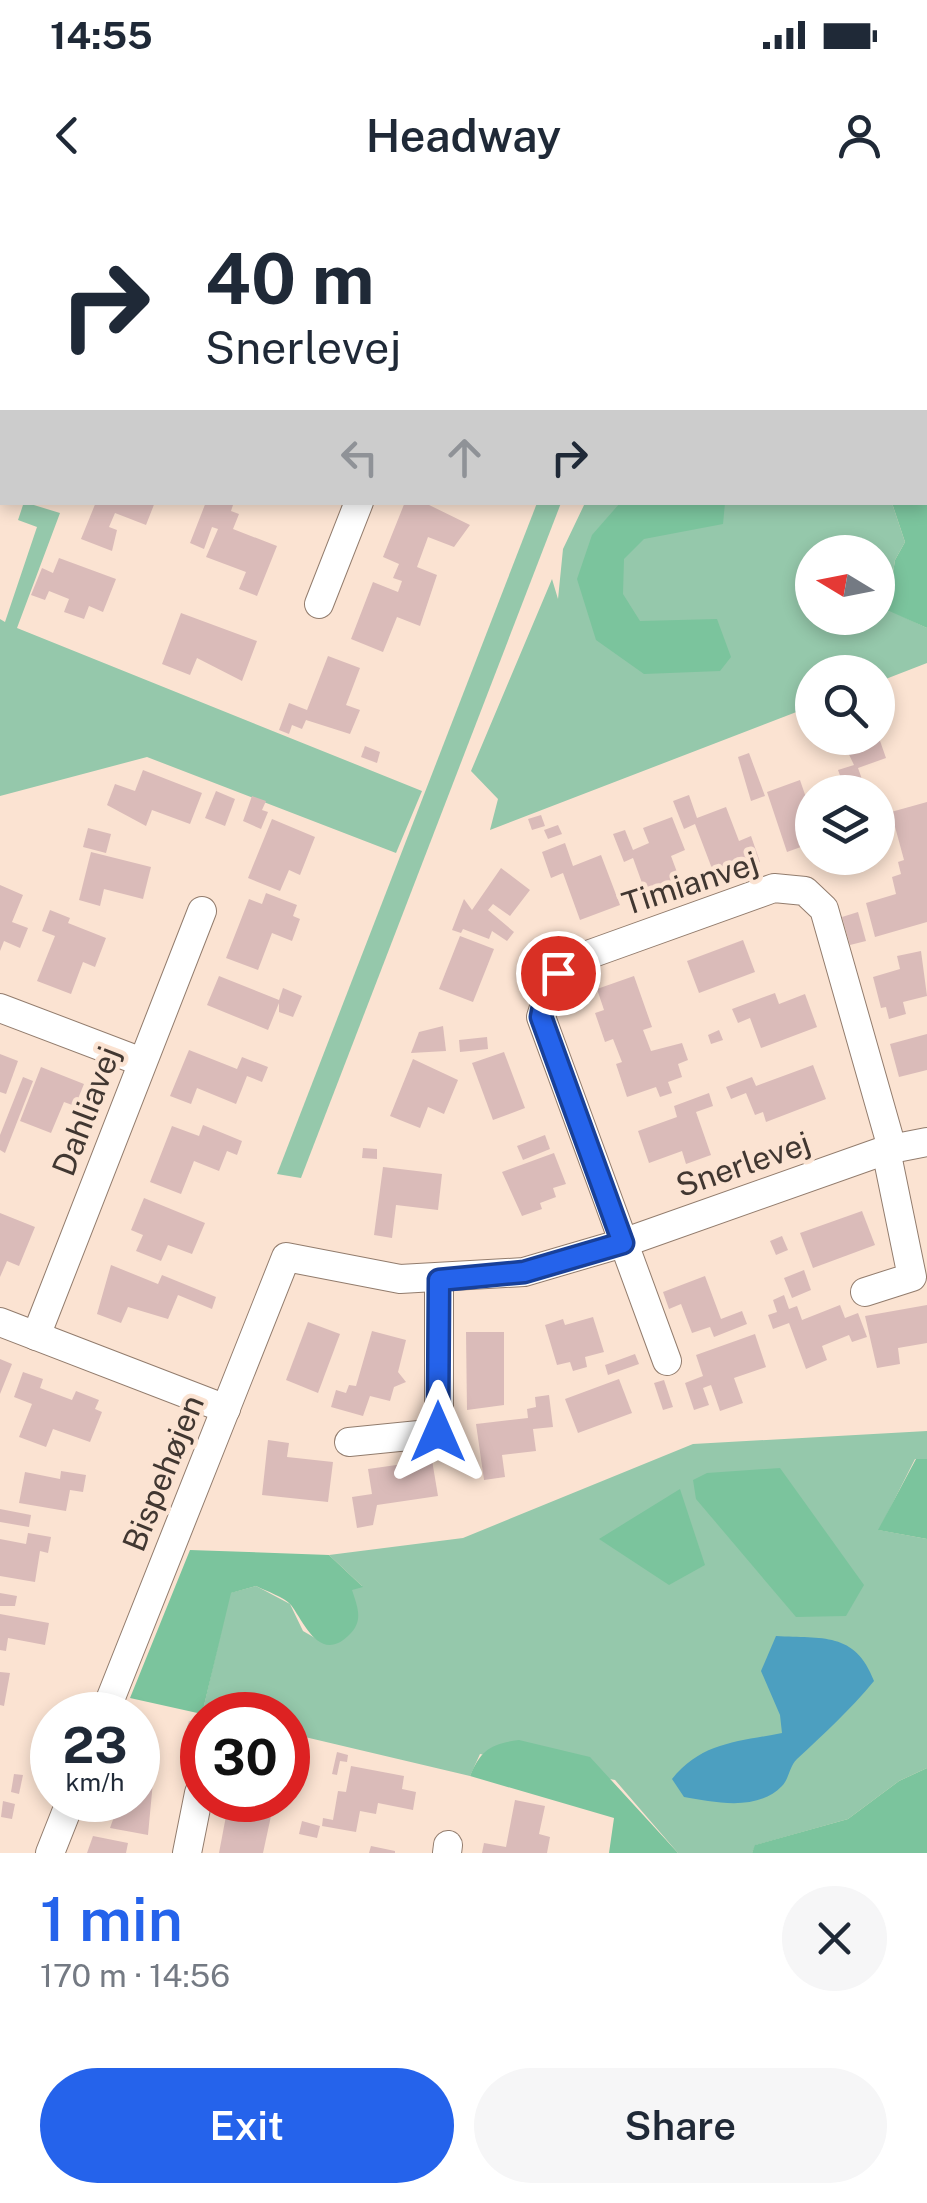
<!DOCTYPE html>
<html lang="en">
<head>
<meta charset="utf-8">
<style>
	:root { --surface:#fff; --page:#f6f6f7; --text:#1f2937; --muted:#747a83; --accent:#2563eb }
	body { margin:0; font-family:"Public Sans",sans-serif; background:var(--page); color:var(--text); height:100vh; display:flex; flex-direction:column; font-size:38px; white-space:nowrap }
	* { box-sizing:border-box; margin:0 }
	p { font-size:32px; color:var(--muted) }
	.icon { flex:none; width:55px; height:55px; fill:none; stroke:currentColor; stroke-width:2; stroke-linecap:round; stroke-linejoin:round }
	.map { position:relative; height:1653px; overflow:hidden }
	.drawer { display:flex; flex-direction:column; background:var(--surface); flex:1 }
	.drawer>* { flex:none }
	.top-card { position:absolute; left:0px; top:0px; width:928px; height:305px; box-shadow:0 5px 15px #0003; background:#fff; color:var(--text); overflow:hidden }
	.needle { width:65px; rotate:280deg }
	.fabs { position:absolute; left:795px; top:335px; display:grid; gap:20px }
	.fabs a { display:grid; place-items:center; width:100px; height:100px; border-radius:50%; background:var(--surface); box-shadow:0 5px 15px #0003; font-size:50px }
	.speed { position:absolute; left:30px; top:1492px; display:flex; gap:20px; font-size:50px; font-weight:700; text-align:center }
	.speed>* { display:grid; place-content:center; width:130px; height:130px; border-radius:50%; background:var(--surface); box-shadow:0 5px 15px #0003; line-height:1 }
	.speed small { font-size:25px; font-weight:400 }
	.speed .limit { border:15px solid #d22; background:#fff; color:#111 }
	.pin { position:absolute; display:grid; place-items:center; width:85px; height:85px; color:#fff; margin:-42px; border:5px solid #fff; border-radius:50%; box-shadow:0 2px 10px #0007 }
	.me { position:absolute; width:110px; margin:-55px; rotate:0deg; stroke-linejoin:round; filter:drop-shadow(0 0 8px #0008) }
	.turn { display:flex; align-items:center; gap:35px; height:210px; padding:0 40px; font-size:45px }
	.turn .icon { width:130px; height:130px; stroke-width:2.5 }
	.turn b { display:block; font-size:70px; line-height:85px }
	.lanes { display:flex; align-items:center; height:95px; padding:0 40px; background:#0003; justify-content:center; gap:50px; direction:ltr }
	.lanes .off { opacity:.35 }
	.round { display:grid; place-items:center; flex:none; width:105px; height:105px; border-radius:52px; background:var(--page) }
	.headline { display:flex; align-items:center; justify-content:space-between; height:170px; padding:0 40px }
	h1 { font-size:60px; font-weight:600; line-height:75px; color:var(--accent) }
	.action { display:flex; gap:20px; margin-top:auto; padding:20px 40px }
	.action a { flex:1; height:115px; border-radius:60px; background:var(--accent); color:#fff; font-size:40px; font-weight:600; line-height:115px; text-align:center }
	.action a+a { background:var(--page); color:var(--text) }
	.status { display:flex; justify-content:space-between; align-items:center; height:70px; padding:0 50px; background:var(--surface); direction:ltr }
	.status svg { height:28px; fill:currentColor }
	header { display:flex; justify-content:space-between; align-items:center; height:130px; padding:0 40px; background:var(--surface); font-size:45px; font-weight:600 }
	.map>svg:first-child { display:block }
	.green { fill:#95c8ab; fill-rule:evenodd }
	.forest { fill:#7bc49d }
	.water { fill:#4c9fc0 }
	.building { fill:#dabbb9 }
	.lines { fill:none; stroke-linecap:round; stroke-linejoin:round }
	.minor-casing { stroke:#927c6d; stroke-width:30 }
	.minor { stroke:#fff; stroke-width:28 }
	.route-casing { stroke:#184099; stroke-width:25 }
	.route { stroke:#2563eb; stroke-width:18 }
	.labels { text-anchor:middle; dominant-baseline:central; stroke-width:9; stroke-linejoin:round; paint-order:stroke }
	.street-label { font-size:32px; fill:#413731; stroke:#fbe3d2 }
</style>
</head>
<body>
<div class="status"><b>14:55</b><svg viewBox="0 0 49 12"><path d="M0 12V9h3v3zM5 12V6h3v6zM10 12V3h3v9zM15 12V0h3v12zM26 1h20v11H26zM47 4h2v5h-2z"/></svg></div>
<header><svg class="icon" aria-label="back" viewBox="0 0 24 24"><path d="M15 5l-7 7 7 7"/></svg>Headway<svg class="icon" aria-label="person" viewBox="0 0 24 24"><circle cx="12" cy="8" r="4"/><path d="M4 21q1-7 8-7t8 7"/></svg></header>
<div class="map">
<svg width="927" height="1653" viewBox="0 0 927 1653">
	<rect width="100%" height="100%" fill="#fbe3d2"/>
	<!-- green -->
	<g class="green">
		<path d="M24 302 60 313 17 428 422 591 396 653 147 557 0 596V419L5 422 37 327 18 320Z"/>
		<path d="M537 303H561L301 978 277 974Z"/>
		<path d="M585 303H892L905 342 895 360 887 409 927 428V463L878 482V472H812V506L490 630 498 599 471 571 552 379 558 399 563 349ZM812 352H878V418H812Z"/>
		<path d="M927 1231V1259H915L879 1330 927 1339V1568L899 1581 848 1619 756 1645 752 1653H678L615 1580 480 1554 470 1576 288 1533V1515L202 1514 230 1393 256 1386 290 1404 303 1431 322 1442 351 1389 362 1386 329 1355 463 1338 693 1244Z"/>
	</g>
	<!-- forest -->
	<g class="forest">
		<path d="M655 0H927V161L925 2Z"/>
		<path d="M925 263 927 269V428L887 410 895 360 905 342 892 303 925 302Z"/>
		<path d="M620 303H725L723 324 644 339 624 359 623 394 640 421 717 419 731 457 720 471 644 474 596 440 577 379 592 335Z"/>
		<path d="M916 1259H927V1339L878 1330Z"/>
		<path d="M780 1268 864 1385 846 1416 796 1417 696 1299 693 1280 707 1273Z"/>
		<path d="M680 1289 705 1365 669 1385 599 1339Z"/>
		<path d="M190 1350 329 1355 363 1387 352 1390C357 1406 364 1420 350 1434 320 1465 304 1422 291 1405 284 1397 266 1391 256 1386L231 1393 202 1514 130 1498Z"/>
		<path d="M519 1540 590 1557 678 1653H609L614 1618 470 1576C481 1550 490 1544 519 1540Z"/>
		<path d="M927 1568V1653H752L755 1645 848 1619 899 1581Z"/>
	</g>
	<!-- water -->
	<path class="water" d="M776 1436C822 1439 855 1431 874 1481 850 1510 824 1534 797 1559 789 1567 789 1579 782 1586 757 1612 714 1602 684 1597L672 1579C702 1542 738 1542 782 1533L780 1515 761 1471Z"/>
	<!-- building -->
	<g class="building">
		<path d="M96 302H155L146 325 115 313 109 327 117 330 112 351 81 339Z"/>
		<path d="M206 302H234L231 311 239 314 233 329 277 346 257 396 239 389 246 372 206 357 218 329 212 327 204 349 190 343Z"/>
		<path d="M405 302H423L470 325 454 347 428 337 417 367 437 375 420 426 397 417 383 452 351 439 373 382 398 392 402 381 393 378 399 364 383 357Z"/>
		<path d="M59 358 116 379 103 412 89 406 84 419 64 412 69 399 49 391 45 400 31 395 42 368 53 373Z"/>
		<path d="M181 413 257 441 242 481 197 458 190 475 162 464Z"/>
		<path d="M328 456 360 468 346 505 360 510 350 534 306 520 302 529 292 525 289 534 279 530 289 503 307 510Z"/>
		<path d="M841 538H879L886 558 858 568 863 582 845 589 838 570 854 565Z"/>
		<path d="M365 546 380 552 377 563 361 557Z"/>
		<path d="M749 553 765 596 751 601 738 557Z"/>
		<path d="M143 570 202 593 190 624 152 610 146 626 107 605 115 584 135 591Z"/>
		<path d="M800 580 812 615V643L787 652 767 592Z"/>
		<path d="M216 591 235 599 225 626 205 618Z"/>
		<path d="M689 595 697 618 726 607 739 641 751 636 760 662 716 679 695 624 684 629 673 601Z"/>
		<path d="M252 596 266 601 262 610 268 612 261 629 243 621Z"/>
		<path d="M927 602V722L875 737 866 703 896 694 892 677 901 674 898 662 904 660 891 612Z"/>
		<path d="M541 615 545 626 532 630 528 619Z"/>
		<path d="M672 617 685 650 671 656 684 691 650 705 633 658 624 662 613 634 625 630 633 650 649 643 643 628Z"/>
		<path d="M272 619 315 637 300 675 289 670 280 691 248 678Z"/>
		<path d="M558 625 562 634 548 639 544 630Z"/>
		<path d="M88 628 111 634 106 653 83 647Z"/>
		<path d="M565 643 573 666 601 655 620 705 580 720 563 673 551 678 542 652Z"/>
		<path d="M91 652 151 667 143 699 104 689 100 706 79 700Z"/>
		<path d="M501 668 530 690 510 716 493 704 488 710 514 732 507 741 492 731 489 739 463 729 461 733 452 730 464 699 472 710Z"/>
		<path d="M0 685 23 695 12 722 28 728 20 748 4 741 0 751Z"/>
		<path d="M266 693 297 705 293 716 300 719 292 741 272 733 258 770 226 758 249 699 262 704Z"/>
		<path d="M50 710 70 718 68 723 106 738 95 767 83 762 71 794 37 781 55 736 42 731Z"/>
		<path d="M858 712 866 741 850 745 842 717Z"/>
		<path d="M460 736 494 749 473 802 439 789Z"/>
		<path d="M743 740 755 772 699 793 687 761Z"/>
		<path d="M921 751 927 796 903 802 906 814 889 819 886 807 881 808 873 777 900 769 897 756Z"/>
		<path d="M219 776 279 800 283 788 302 796 293 817 279 812V803L268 830 207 805Z"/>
		<path d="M634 776 652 827 643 830 651 851 682 843 688 860 678 864 682 877 668 882 672 893 660 897 656 887 627 897 616 864 622 862 613 839 605 842 595 813 604 810 597 789Z"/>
		<path d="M775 793 779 804 805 794 817 827 761 848 750 818 738 823 732 809Z"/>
		<path d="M443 826 446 851 411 853 419 832Z"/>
		<path d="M719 830 723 840 711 844 708 835Z"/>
		<path d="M927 834V870L899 877 890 844Z"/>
		<path d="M487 837 488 849 460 852 459 840Z"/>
		<path d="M189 850 237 869 242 857 268 867 262 882 247 876 236 904 197 888 191 904 170 896Z"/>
		<path d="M504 852 525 908 493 920 472 863Z"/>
		<path d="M0 854 18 861 6 894 0 892Z"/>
		<path d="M413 859 458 880 444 914 428 907 420 928 390 916Z"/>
		<path d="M813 865 826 899 766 922 763 912 755 915 746 893 731 899 726 887 752 877 756 886Z"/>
		<path d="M41 867 84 884 75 906 64 902 51 933 20 921Z"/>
		<path d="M23 877 33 881 5 953 0 950V935Z"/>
		<path d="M709 893 713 906 696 912 711 955 686 964 682 951 649 963 638 931 677 917 674 906Z"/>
		<path d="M203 925 242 941 237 955 227 951 219 971 194 961 181 994 150 982 172 926 199 936Z"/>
		<path d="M545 935 550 949 523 960 517 946Z"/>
		<path d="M363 948 377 949V959L362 958Z"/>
		<path d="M554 953 566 984 553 988 556 997 540 1003 542 1009 522 1016 502 972Z"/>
		<path d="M383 967 442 974 438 1010 396 1005 392 1038 374 1035Z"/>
		<path d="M144 998 205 1023 192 1054 168 1045 161 1061 136 1051 143 1035 131 1030Z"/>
		<path d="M862 1011 875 1045 813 1068 800 1033Z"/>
		<path d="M0 1013 35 1027 19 1066 7 1061 0 1077Z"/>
		<path d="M782 1036 788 1050 776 1055 770 1041Z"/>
		<path d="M111 1065 158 1084 162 1075 216 1097 212 1109 178 1095 168 1119 128 1107 121 1123 97 1114Z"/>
		<path d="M804 1070 811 1090 792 1098 784 1078Z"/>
		<path d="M705 1076 721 1119 742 1111 747 1124 714 1137 710 1127 692 1133 681 1104 669 1109 663 1092Z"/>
		<path d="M784 1095 789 1109 797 1106 802 1120 840 1105 845 1118 858 1113 867 1137 852 1142 849 1135 822 1146 827 1160 806 1169 789 1123 773 1129 768 1115 777 1112 773 1100Z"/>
		<path d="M927 1105V1143L898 1148 900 1164 877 1168 865 1116Z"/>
		<path d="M593 1117 604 1152 585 1157 587 1167 573 1171 570 1162 557 1165 545 1125 563 1119 565 1125Z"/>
		<path d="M308 1122 340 1134 318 1193 286 1180Z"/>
		<path d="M372 1131 406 1140 398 1172 406 1182 394 1187 390 1201 370 1196 363 1216 331 1207 336 1190 346 1193 349 1185 356 1186Z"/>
		<path d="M466 1132H504V1205L467 1210Z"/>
		<path d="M755 1134 766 1167 734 1178 743 1203 720 1211 711 1185 703 1188 709 1205 694 1210 685 1183 703 1176 696 1155Z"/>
		<path d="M635 1154 639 1164 608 1175 605 1165Z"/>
		<path d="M0 1159 12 1164 0 1194Z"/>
		<path d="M23 1172 43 1179 40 1188 72 1200 76 1191 99 1200 95 1209 102 1212 90 1242 53 1229 46 1247 19 1237 32 1204 14 1197Z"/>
		<path d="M619 1179 632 1213 578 1233 565 1199Z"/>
		<path d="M664 1180 673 1207 663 1210 654 1183Z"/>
		<path d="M549 1195 553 1227 533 1229 536 1251 502 1255 505 1277 484 1280 476 1224 528 1218 527 1209 536 1207 535 1197Z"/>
		<path d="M268 1240 289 1243 287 1257 333 1262 328 1302 262 1295Z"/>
		<path d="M432 1260 438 1296 377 1305 373 1325 357 1328 352 1297 372 1294 368 1269Z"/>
		<path d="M61 1271 86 1275 83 1292 70 1290 66 1311 19 1303 25 1272 60 1279Z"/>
		<path d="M0 1309 31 1315 29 1327 0 1322Z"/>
		<path d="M28 1333 51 1337 48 1353 40 1351 35 1382 0 1376V1339L26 1344Z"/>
		<path d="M0 1393 17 1396 15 1406H0Z"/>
		<path d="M0 1414 49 1423 45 1445 8 1438 6 1451 0 1450Z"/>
		<path d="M0 1472 10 1473 4 1506 0 1505Z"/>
		<path d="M189 1521 201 1524 197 1537 185 1534Z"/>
		<path d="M337 1552 348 1555 347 1562 340 1561 337 1575 332 1574Z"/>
		<path d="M138 1556 155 1560 148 1635 110 1628 120 1600H138Z"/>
		<path d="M351 1566 404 1576 402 1589 416 1592 413 1610 378 1603 376 1614 360 1611 356 1632 322 1626 323 1618 333 1620 338 1591 346 1592Z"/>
		<path d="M14 1574 23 1575 19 1594 11 1592Z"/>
		<path d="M248 1600H276L274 1611 247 1605Z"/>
		<path d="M515 1600 545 1606 539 1634 550 1637 547 1653H482L484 1643 506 1647Z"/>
		<path d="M3 1601 15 1604 12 1619 1 1617Z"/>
		<path d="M250 1612 271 1616 263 1653H219L226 1616 248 1621Z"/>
		<path d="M302 1621 320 1626 317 1638 299 1634Z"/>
		<path d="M93 1636 128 1643 126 1653H87Z"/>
		<path d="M371 1646 395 1651V1653H369Z"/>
	</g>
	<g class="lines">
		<!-- minor casing -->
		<g class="minor-casing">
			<g id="minor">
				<path d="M168 2 169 0"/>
				<path d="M0 100 2 101"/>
				<path d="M319 404 359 302"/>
				<path d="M0 808 142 862"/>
				<path d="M865 1092 912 1077 886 950"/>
				<path d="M0 1122 226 1209"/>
				<path d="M36 1136 202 711"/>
				<path d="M667 1161 541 817 553 779 568 762 774 688 805 691 824 709 892 948"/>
				<path d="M349 1242 439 1233V1080"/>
				<path d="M104 1515 286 1057 400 1079 524 1072 623 1043 886 950 927 942"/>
				<path d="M50 1653 71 1600"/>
				<path d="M187 1653 199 1593"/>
				<path d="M447 1653 448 1645"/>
			</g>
		</g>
		<!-- minor -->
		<use href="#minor" class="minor"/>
	</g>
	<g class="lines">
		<!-- route casing -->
		<g class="route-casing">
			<path id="route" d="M438 1232 439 1080 524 1072 623 1043 541 817 545 796 558 773"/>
		</g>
		<!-- route -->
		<use href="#route" class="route"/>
	</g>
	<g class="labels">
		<!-- street labels -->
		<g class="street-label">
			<text transform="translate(690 683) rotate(-18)">Timianvej</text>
			<text transform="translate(86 911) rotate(-69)">Dahliavej</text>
			<text transform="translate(743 964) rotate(-19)">Snerlevej</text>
			<text transform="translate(163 1273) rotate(-68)">Bispehøjen</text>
		</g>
	</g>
</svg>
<div class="fabs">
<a><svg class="needle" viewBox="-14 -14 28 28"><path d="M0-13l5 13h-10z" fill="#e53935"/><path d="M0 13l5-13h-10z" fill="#747a83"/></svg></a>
<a><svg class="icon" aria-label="search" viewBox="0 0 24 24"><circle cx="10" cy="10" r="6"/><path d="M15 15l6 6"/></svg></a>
<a><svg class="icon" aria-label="layers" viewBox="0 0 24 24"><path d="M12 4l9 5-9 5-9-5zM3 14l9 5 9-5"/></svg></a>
</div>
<div class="speed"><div>23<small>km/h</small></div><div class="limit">30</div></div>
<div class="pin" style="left:558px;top:773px;background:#d93025"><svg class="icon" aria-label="arrive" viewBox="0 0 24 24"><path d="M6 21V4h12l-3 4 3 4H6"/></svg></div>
<svg class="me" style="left:438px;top:1232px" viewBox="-20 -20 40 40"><path d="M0-17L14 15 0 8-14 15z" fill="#2563eb" stroke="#fff" stroke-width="4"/></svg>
<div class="top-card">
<div class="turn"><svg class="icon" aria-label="right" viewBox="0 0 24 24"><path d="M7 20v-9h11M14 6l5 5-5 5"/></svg><div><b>40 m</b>Snerlevej</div></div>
<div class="lanes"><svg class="icon off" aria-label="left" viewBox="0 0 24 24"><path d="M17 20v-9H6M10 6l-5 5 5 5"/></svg><svg class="icon off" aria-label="ahead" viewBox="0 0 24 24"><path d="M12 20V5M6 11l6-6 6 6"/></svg><svg class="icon" aria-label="right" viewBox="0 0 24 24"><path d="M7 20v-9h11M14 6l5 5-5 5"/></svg></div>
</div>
</div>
<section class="drawer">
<div class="headline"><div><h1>1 min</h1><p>170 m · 14:56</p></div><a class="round"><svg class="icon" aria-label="close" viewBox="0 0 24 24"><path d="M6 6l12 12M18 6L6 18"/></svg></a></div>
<div class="action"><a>Exit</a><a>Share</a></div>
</section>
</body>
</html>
